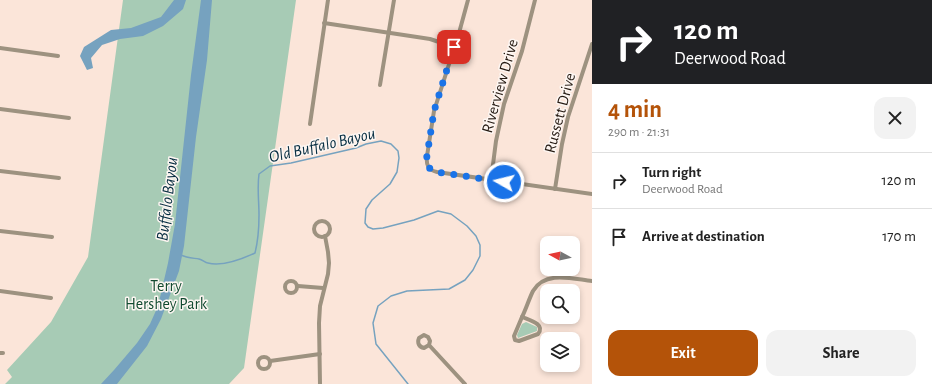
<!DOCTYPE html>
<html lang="en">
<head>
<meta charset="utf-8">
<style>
	:root { --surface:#fff; --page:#f2f2f2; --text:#222; --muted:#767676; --line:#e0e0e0; --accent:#b45309 }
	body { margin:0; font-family:"Alegreya Sans",sans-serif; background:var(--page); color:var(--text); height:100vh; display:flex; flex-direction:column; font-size:15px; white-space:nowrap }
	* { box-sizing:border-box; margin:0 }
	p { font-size:13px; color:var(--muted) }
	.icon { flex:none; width:22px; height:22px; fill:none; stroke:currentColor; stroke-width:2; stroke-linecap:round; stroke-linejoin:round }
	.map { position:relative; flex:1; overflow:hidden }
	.drawer { display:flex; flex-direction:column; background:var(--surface); width:340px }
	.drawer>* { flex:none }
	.banner { background:#202124; color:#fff; overflow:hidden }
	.needle { width:26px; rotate:278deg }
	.fabs { position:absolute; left:540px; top:236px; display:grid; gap:8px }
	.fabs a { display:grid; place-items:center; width:40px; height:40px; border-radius:8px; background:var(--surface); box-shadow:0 2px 6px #0003; font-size:20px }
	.pin { position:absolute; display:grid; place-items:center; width:34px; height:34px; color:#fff; margin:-17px; border-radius:8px; box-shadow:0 2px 6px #0006 }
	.me { position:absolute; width:44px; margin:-22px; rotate:278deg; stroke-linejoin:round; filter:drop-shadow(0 0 3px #0008) }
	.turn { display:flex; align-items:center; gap:14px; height:84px; padding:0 16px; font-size:18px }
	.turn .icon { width:52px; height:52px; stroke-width:2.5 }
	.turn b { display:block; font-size:28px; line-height:34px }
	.round { display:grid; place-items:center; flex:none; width:42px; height:42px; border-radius:12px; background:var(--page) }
	.head { display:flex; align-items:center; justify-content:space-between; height:68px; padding:0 16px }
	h1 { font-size:24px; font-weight:600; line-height:30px; color:var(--accent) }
	.action { display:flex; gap:8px; margin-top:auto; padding:8px 16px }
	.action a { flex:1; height:46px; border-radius:12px; background:var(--accent); color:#fff; font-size:16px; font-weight:600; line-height:46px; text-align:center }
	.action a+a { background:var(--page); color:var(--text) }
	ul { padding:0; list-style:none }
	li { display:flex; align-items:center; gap:12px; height:56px; padding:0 16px; border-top:1px solid var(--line) }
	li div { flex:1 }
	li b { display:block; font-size:15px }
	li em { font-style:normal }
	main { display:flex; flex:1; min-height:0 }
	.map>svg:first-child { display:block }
	.green { fill:#a7cbb5 }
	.water { fill:#76a2bf }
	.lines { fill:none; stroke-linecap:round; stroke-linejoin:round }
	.stream { stroke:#76a2bf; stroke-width:1.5 }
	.minor { stroke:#9d9280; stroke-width:4 }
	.route { stroke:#1a73e8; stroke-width:7; stroke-dasharray:0 12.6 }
	.labels { text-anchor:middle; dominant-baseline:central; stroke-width:3; stroke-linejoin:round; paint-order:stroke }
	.street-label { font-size:16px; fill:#251911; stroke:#fdf6f2 }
	.park-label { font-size:16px; fill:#114a30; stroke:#fdf6f2 }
	.water-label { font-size:17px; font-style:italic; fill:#062d41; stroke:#fdf6f2 }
</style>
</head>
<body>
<main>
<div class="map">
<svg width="592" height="384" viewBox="0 0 592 384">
	<rect width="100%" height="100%" fill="#fbe5d9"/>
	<!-- green -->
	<g class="green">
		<path d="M123 0H296L244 368 229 384H5L12 377 7 370 51 322 88 257Z"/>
		<path d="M526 322 537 327V331L518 338 517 335 522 324Z"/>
	</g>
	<!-- water -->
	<g class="water">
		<path d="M174 0H186L183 9 163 26 143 36 120 39 102 45 91 58 93 68 87 70 80 56 84 47 111 30 131 28 161 17Z"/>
		<path d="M201 0H212L207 60 196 137 184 246 179 271 161 319 147 346 117 384H101L114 370 137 343 150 324 158 306 168 263 175 224 191 75Z"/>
	</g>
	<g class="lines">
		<!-- stream -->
		<path class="stream" d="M181 255C187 258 193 258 199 259 203 260 205 263 208 263 222 267 242 259 255 253 258 241 259 227 259 215 259 201 257 188 259 174L270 166 291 163 356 148 366 144 381 141 391 144 398 151 399 158 397 172 390 184 372 200 366 209 365 223 368 227 373 229 383 228 414 220 438 211 451 214 467 226 476 236 480 245V256L473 270 465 280 449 289 407 291 391 296 378 306 373 323 376 344 408 384"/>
		<!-- minor -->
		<g class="minor">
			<path d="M468 0 459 33 434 111 427 156C426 165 428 170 437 172L592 194"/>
			<path d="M324 23 417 37 430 39 454 47"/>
			<path d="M0 48 58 56"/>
			<path d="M380 85 394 0"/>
			<path d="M0 109 69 118"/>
			<path d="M310 124 328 0"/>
			<path d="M0 171 59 178"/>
			<path d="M491 180 496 141 504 104 522 51 535 0"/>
			<path d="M555 189 562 144 568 117 592 44"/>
			<circle cx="322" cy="229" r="8"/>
			<path d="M0 231 52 237"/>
			<circle cx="291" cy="287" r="6"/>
			<path d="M298 286 323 288"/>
			<path d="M0 291 51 298"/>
			<path d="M522 317C526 309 529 299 533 291 545 270 573 279 592 281"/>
			<path d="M522 317C529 320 546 324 538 334L519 341 515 340 514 336Z"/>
			<path d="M429 345 424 348C419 347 417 343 419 338L424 335 428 337 430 341 429 345 465 384"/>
			<path d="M0 353H3"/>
			<circle cx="264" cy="363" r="6"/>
			<path d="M270 361 320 354"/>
			<path d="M320 384 319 323 320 306 328 274 329 263 328 252 325 236"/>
		</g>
	</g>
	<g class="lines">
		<!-- route -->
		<path class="route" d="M454 47 434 111 426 162C428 168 431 170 437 172L504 182"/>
	</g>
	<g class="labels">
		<!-- street labels -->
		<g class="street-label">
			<text transform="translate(500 86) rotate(-74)">Riverview Drive</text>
			<text transform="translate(560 113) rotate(-75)">Russett Drive</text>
		</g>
		<!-- park labels -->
		<g class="park-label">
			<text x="166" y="286">Terry<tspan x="166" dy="18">Hershey Park</tspan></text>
		</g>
		<!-- water labels -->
		<g class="water-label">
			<text transform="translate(322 145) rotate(-13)">Old Buffalo Bayou</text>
			<text transform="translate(167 199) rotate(-83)">Buffalo Bayou</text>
		</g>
	</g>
</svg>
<div class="fabs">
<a><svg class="needle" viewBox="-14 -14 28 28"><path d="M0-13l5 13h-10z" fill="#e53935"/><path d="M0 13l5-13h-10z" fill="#767676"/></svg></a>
<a><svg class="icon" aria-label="search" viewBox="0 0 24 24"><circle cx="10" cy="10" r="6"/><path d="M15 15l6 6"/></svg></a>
<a><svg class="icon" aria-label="layers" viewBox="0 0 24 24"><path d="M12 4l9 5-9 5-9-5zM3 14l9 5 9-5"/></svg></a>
</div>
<div class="pin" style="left:454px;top:47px;background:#d93025"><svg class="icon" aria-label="arrive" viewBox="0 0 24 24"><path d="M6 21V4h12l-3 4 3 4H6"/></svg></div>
<svg class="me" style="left:504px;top:182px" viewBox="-20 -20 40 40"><circle r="17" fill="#1a73e8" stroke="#fff" stroke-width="3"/><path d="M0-11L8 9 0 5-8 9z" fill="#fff"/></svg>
</div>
<section class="drawer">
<div class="banner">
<div class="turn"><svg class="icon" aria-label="right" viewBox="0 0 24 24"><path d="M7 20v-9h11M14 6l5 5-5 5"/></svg><div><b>120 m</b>Deerwood Road</div></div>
</div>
<div class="head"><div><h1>4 min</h1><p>290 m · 21:31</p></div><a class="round"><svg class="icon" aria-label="close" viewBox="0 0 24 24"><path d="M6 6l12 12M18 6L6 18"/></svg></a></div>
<ul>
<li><svg class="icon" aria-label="right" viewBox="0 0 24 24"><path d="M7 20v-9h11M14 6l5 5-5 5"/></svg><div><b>Turn right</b><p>Deerwood Road</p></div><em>120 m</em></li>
<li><svg class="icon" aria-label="arrive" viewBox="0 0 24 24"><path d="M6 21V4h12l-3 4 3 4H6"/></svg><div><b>Arrive at destination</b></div><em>170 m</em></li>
</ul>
<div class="action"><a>Exit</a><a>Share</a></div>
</section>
</main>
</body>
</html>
